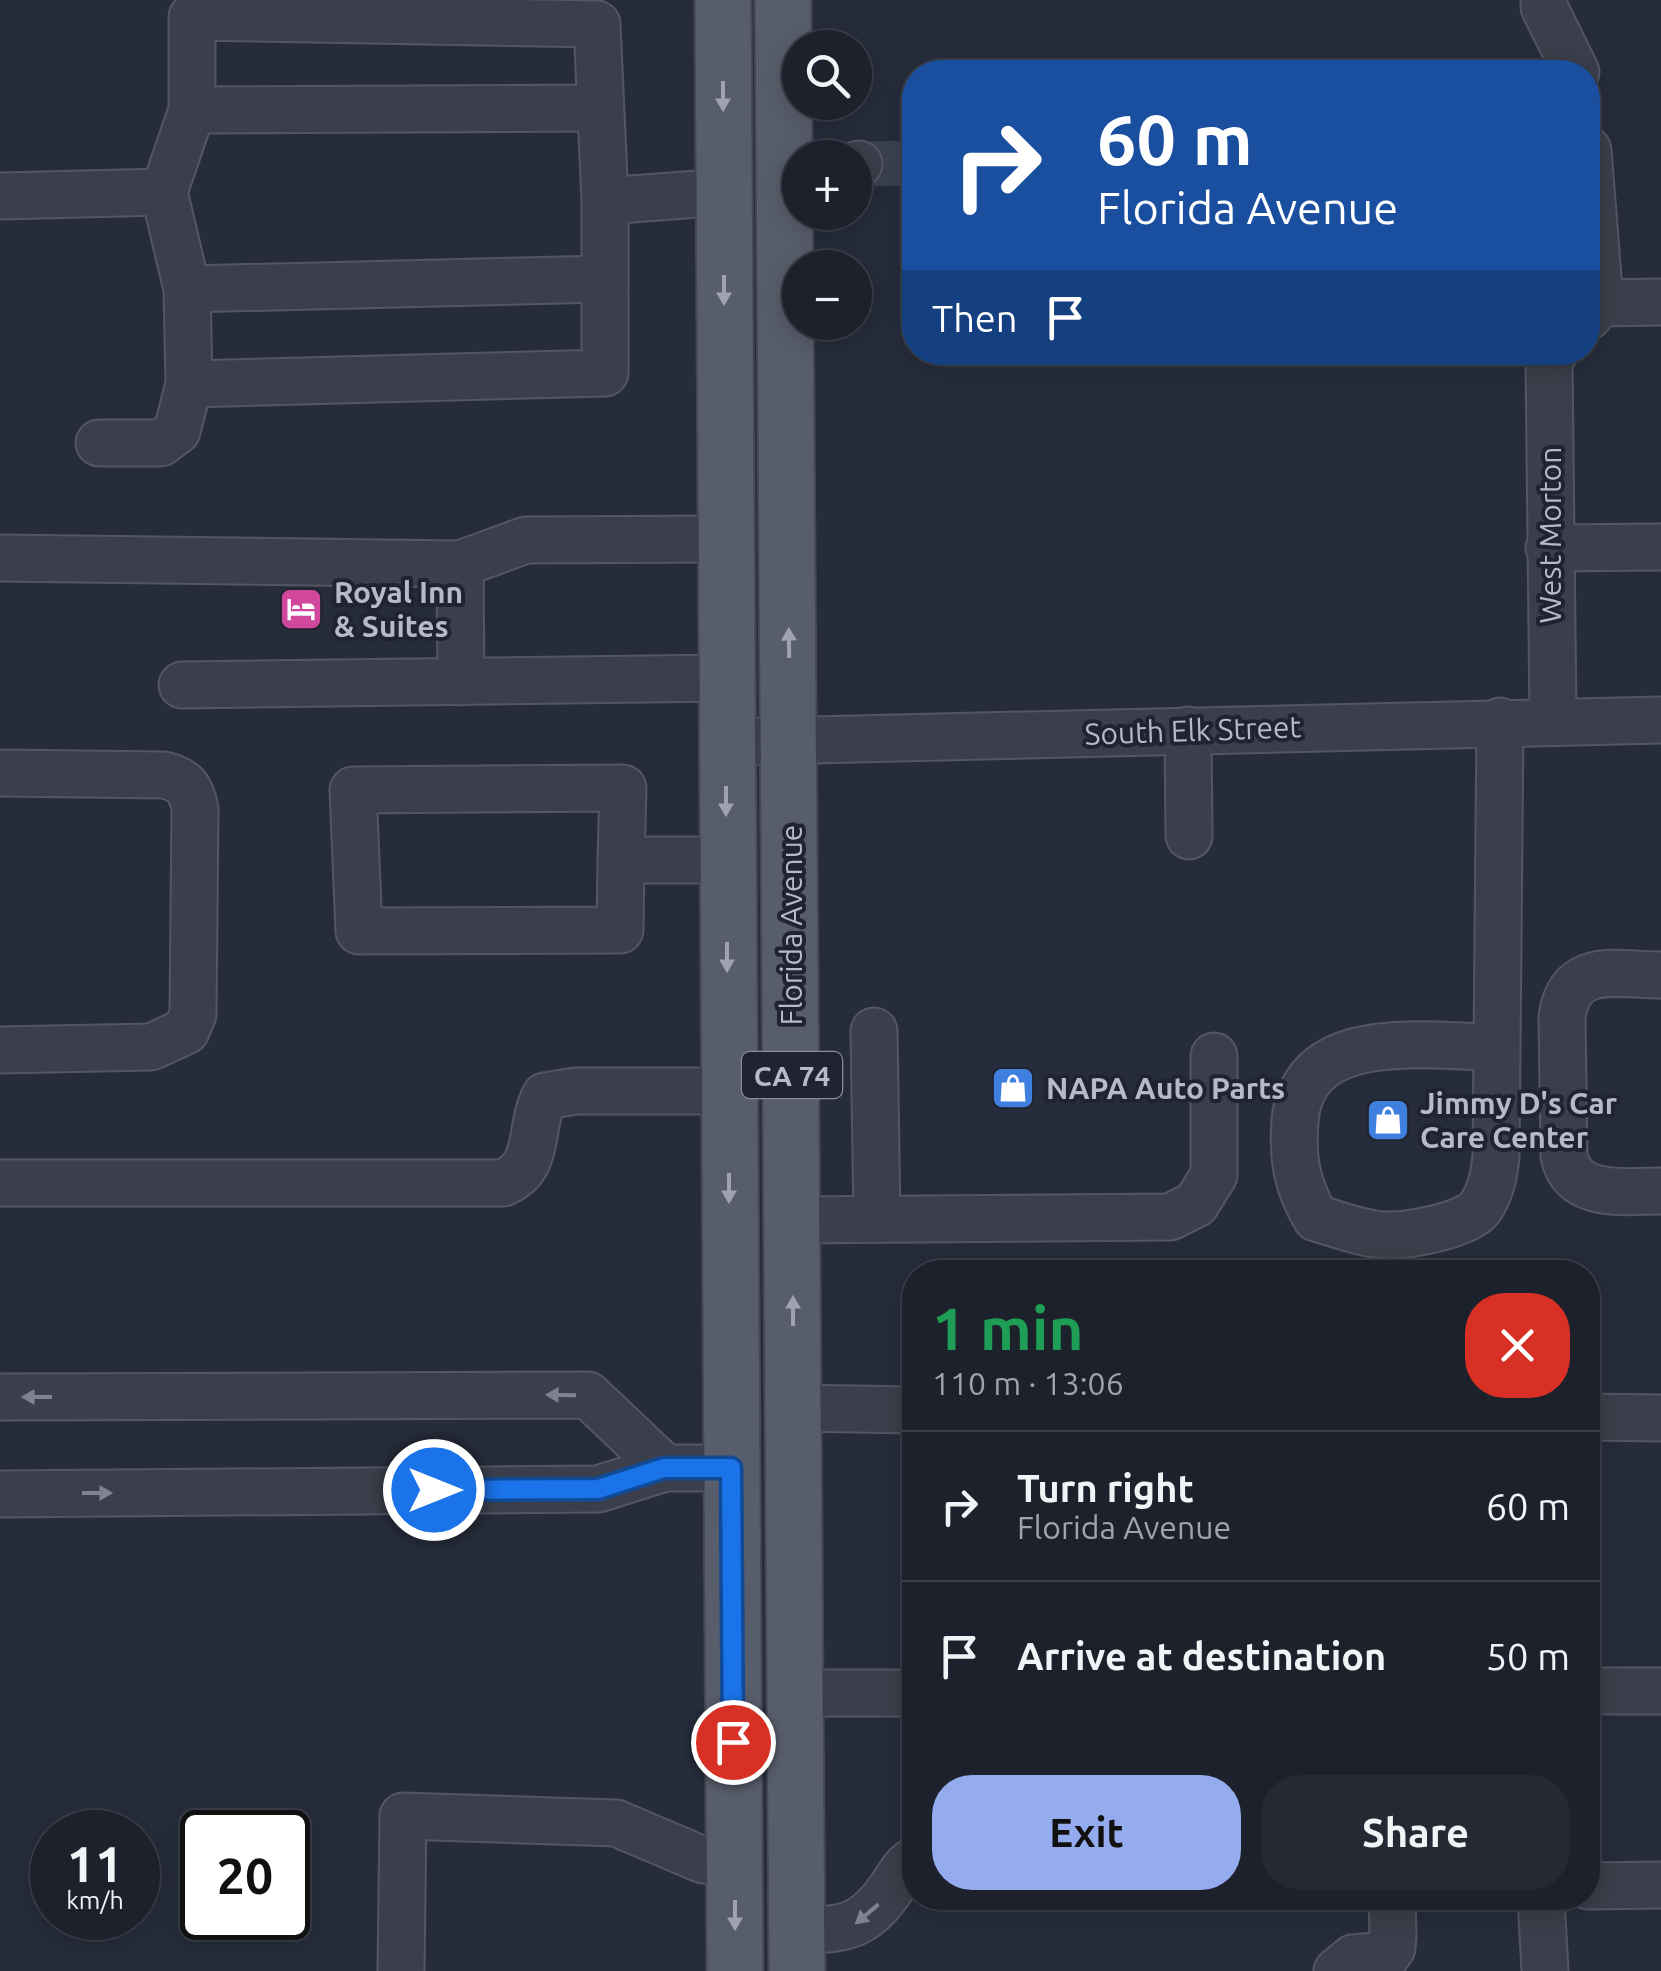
<!DOCTYPE html>
<html lang="en">
<head>
<meta charset="utf-8">
<style>
	:root { --surface:#1c212c; --page:#252934; --text:#f1f3f6; --muted:#a0a3a9; --line:#3a3e48; --accent:#94abed }
	body { margin:0; font-family:Ubuntu,sans-serif; background:var(--page); color:var(--text); height:100vh; display:flex; flex-direction:column; font-size:38px; white-space:nowrap }
	* { box-sizing:border-box; margin:0 }
	p { font-size:32px; color:var(--muted) }
	.icon { flex:none; width:55px; height:55px; fill:none; stroke:currentColor; stroke-width:2; stroke-linecap:round; stroke-linejoin:round }
	.map { position:relative; flex:1; overflow:hidden }
	.side { position:absolute; left:902px; top:1260px; width:698px; height:650px; display:flex; flex-direction:column; background:var(--surface); border-radius:40px; box-shadow:0 5px 25px #0003,0 0 0 2px var(--line) }
	.side>* { flex:none }
	.top-card { position:absolute; left:902px; top:60px; width:698px; height:305px; border-radius:40px; box-shadow:0 5px 25px #0003,0 0 0 2px var(--line); background:#1a4fa0; color:#fff; overflow:hidden }
	.tools { position:absolute; left:782px; top:30px; display:grid; gap:20px }
	.tools a { display:grid; place-items:center; width:90px; height:90px; border-radius:50%; background:var(--surface); box-shadow:0 5px 25px #0003,0 0 0 2px var(--line); font-size:50px }
	.speed { position:absolute; left:30px; top:1810px; display:flex; gap:20px; font-size:50px; font-weight:700; text-align:center }
	.speed>* { display:grid; place-content:center; width:130px; height:130px; border-radius:50%; background:var(--surface); box-shadow:0 5px 25px #0003,0 0 0 2px var(--line); line-height:1 }
	.speed small { font-size:25px; font-weight:400 }
	.speed .limit { border:5px solid #111; border-radius:15px; background:#fff; color:#111 }
	.pin { position:absolute; display:grid; place-items:center; width:85px; height:85px; color:#fff; margin:-42px; border:5px solid #fff; border-radius:50%; box-shadow:0 2px 10px #0007 }
	.me { position:absolute; width:110px; margin:-55px; rotate:90deg; stroke-linejoin:round; filter:drop-shadow(0 0 8px #0008) }
	.turn { display:flex; align-items:center; gap:35px; height:210px; padding:0 30px; font-size:45px }
	.turn .icon { width:130px; height:130px; stroke-width:2.5 }
	.turn b { display:block; font-size:70px; line-height:85px }
	.then { display:flex; align-items:center; height:95px; padding:0 30px; background:#0003; gap:20px; font-size:38px }
	.round { display:grid; place-items:center; flex:none; width:105px; height:105px; border-radius:40px; background:var(--page) }
	.head { display:flex; align-items:center; justify-content:space-between; height:170px; padding:0 30px }
	h1 { font-size:60px; font-weight:600; line-height:75px; color:#1e9e55 }
	.action { display:flex; gap:20px; margin-top:auto; padding:20px 30px }
	.action a { flex:1; height:115px; border-radius:40px; background:var(--accent); color:#111; font-size:40px; font-weight:600; line-height:115px; text-align:center }
	.action a+a { background:var(--page); color:var(--text) }
	ul { padding:0; list-style:none }
	li { display:flex; align-items:center; gap:30px; height:150px; padding:0 30px; border-top:2px solid var(--line) }
	li div { flex:1 }
	li b { display:block; font-size:38px }
	li em { font-style:normal }
	.map>svg:first-child { display:block }
	.lines { fill:none; stroke-linecap:round; stroke-linejoin:round }
	.minor-tunnel { stroke:#3b4150; stroke-width:45; stroke-dasharray:45 22; stroke-linecap:butt }
	.minor-casing { stroke:#525763; stroke-width:49 }
	.major-casing { stroke:#434854; stroke-width:59 }
	.minor { stroke:#3a3f4b; stroke-width:45 }
	.major { stroke:#585d6b; stroke-width:55 }
	.oneway { fill:#9ea3af }
	.oneway2 { fill:#7e838f }
	.route-casing { stroke:#114b97; stroke-width:25 }
	.route { stroke:#1a73e8; stroke-width:18 }
	.labels { text-anchor:middle; dominant-baseline:central; stroke-width:8; stroke-linejoin:round; paint-order:stroke }
	.shield { fill:#1f2430; stroke:#888d99; stroke-width:2.5 }
	.shield-label { font-size:28px; font-weight:bold; fill:#b5bac6 }
	.street-label { font-size:30px; fill:#b5bac6; stroke:#1f2430 }
	.poi-label { font-size:30px; font-weight:bold; fill:#b5bac6; stroke:#1f2430; text-anchor:start }
</style>
</head>
<body>
<div class="map">
<svg width="1661" height="1971" viewBox="0 0 1661 1971">
	<rect width="100%" height="100%" fill="#262c3b"/>
	<g class="lines">
		<!-- minor-tunnel -->
		<path class="minor-tunnel" d="M859 164 915 163"/>
		<!-- minor casing -->
		<g class="minor-casing">
			<g id="minor">
				<path d="M1544 0V7L1576 72"/>
				<path d="M192 110 600 108"/>
				<path d="M1588 150 1600 303 1588 317"/>
				<path d="M855 165 859 164"/>
				<path d="M0 196 164 192"/>
				<path d="M605 201V373L189 384 187 289 164 192 192 110V17L597 24 605 201 724 192"/>
				<path d="M187 289 605 279"/>
				<path d="M1600 303 1661 302"/>
				<path d="M99 443H161L177 431 189 384"/>
				<path d="M1549 548 1661 547"/>
				<path d="M0 558 460 564 461 682"/>
				<path d="M460 564 526 540 726 539"/>
				<path d="M182 685 726 678"/>
				<path d="M1553 720 1549 359 1555 352"/>
				<path d="M1188 730 1189 836"/>
				<path d="M726 742 1661 720"/>
				<path d="M0 773 164 775C185 780 191 788 195 809L193 1014 186 1031 151 1047 0 1050"/>
				<path d="M621 860 620 930 359 931 353 790 623 788 621 860H726"/>
				<path d="M1661 975C1617 975 1570 960 1562 1017L1564 1156C1573 1200 1627 1191 1661 1191"/>
				<path d="M874 1031 877 1219"/>
				<path d="M1496 1047C1427 1047 1302 1025 1295 1121 1292 1159 1297 1186 1316 1218 1338 1224 1362 1234 1384 1235 1407 1236 1466 1226 1480 1208 1491 1192 1494 1175 1496 1157L1500 721"/>
				<path d="M0 1183H503C542 1167 528 1128 545 1096L576 1091H728"/>
				<path d="M793 1220 1170 1217 1196 1204 1214 1175V1056"/>
				<path d="M0 1397 588 1395 665 1468"/>
				<path d="M794 1408 915 1410"/>
				<path d="M1588 1417 1661 1418"/>
				<path d="M0 1494 598 1489 665 1468H731"/>
				<path d="M1588 1691H1661"/>
				<path d="M796 1693H915"/>
				<path d="M1588 1886 1661 1885"/>
				<path d="M1541 1898 1545 1971"/>
				<path d="M797 1931C847 1929 865 1928 894 1884 901 1874 904 1866 915 1860"/>
				<path d="M401 1971 403 1816 616 1823 703 1860H734"/>
				<path d="M1337 1971 1353 1958 1387 1955 1392 1948 1393 1937 1392 1898"/>
			</g>
		</g>
		<!-- major casing -->
		<g class="major-casing">
			<g id="major">
				<path d="M723 0 735 1971"/>
				<path d="M783 0 797 1971"/>
			</g>
		</g>
		<!-- minor -->
		<use href="#minor" class="minor"/>
		<!-- major -->
		<use href="#major" class="major"/>
	</g>
	<!-- one-way arrows -->
	<defs><path id="oneway-solid" d="M-6-.8H1V-3.2L6.5 0L1 3.2V.8H-6Z" transform="scale(2.5)"/></defs>
	<g class="oneway">
		<use href="#oneway-solid" transform="translate(723 96) rotate(90)"/>
		<use href="#oneway-solid" transform="translate(724 290) rotate(90)"/>
		<use href="#oneway-solid" transform="translate(789 643) rotate(-91)"/>
		<use href="#oneway-solid" transform="translate(726 801) rotate(90)"/>
		<use href="#oneway-solid" transform="translate(727 957) rotate(90)"/>
		<use href="#oneway-solid" transform="translate(729 1188) rotate(90)"/>
		<use href="#oneway-solid" transform="translate(793 1311) rotate(-90)"/>
		<use href="#oneway-solid" transform="translate(735 1915) rotate(90)"/>
	</g>
	<g class="oneway2">
		<use href="#oneway-solid" transform="translate(561 1395) rotate(-179)"/>
		<use href="#oneway-solid" transform="translate(37 1397) rotate(-180)"/>
		<use href="#oneway-solid" transform="translate(97 1493)"/>
		<use href="#oneway-solid" transform="translate(867 1914) rotate(140)"/>
	</g>
	<g class="lines">
		<!-- route casing -->
		<g class="route-casing">
			<path id="route" d="M434 1490 598 1489 664 1468H731L733 1742"/>
		</g>
		<!-- route -->
		<use href="#route" class="route"/>
	</g>
	<!-- icons -->
	<defs>
		<g id="hotel-square" transform="scale(2.25)"><rect x="-9" y="-9" width="18" height="18" rx="4" fill="#d1479c" stroke="#1f2430"/><path d="M-6-4.5h1.5V1H6V5H4.5V3h-9V5H-6ZM-4 0a1.8 1.8 0 1 1 3.6 0ZM.5 0V-2.5h3Q6-2.5 6 0Z" fill="#fff"/></g>
		<g id="shop-square" transform="scale(2.25)"><rect x="-9" y="-9" width="18" height="18" rx="4" fill="#3f7fe0" stroke="#1f2430"/><path d="M-5-2.5h2.3a2.7 3.5 0 0 1 5.4 0H5L5.5 6h-11ZM-1.5-2.5h3a1.5 2.3 0 0 0-3 0Z" fill="#fff"/></g>
	</defs>
	<g fill-rule="evenodd">
		<use href="#hotel-square" x="301" y="609"/>
		<use href="#shop-square" x="1013" y="1088"/>
		<use href="#shop-square" x="1388" y="1120"/>
	</g>
	<g class="labels">
		<!-- shield labels -->
		<rect class="shield" x="742" y="1052" width="100" height="46" rx="8"/>
		<g class="shield-label">
			<text x="792" y="1075">CA 74</text>
		</g>
		<!-- street labels -->
		<g class="street-label">
			<text transform="translate(1550 535) rotate(-90)">West Morton</text>
			<text transform="translate(1193 730) rotate(-2)">South Elk Street</text>
			<text transform="translate(791 925) rotate(-90)">Florida Avenue</text>
		</g>
		<!-- poi labels -->
		<g class="poi-label">
			<text x="334" y="592">Royal Inn<tspan x="334" dy="34">&amp; Suites</tspan></text>
			<text x="1046" y="1088">NAPA Auto Parts</text>
			<text x="1420" y="1103">Jimmy D's Car<tspan x="1420" dy="34">Care Center</tspan></text>
		</g>
	</g>
</svg>
<div class="tools">
<a><svg class="icon" aria-label="search" viewBox="0 0 24 24"><circle cx="10" cy="10" r="6"/><path d="M15 15l6 6"/></svg></a>
<a>+</a>
<a>−</a>
</div>
<div class="speed"><div>11<small>km/h</small></div><div class="limit">20</div></div>
<div class="pin" style="left:733px;top:1742px;background:#d93025"><svg class="icon" aria-label="arrive" viewBox="0 0 24 24"><path d="M6 21V4h12l-3 4 3 4H6"/></svg></div>
<svg class="me" style="left:434px;top:1490px" viewBox="-20 -20 40 40"><circle r="17" fill="#1a73e8" stroke="#fff" stroke-width="3"/><path d="M0-11L8 9 0 5-8 9z" fill="#fff"/></svg>
<div class="top-card">
<div class="turn"><svg class="icon" aria-label="right" viewBox="0 0 24 24"><path d="M7 20v-9h11M14 6l5 5-5 5"/></svg><div><b>60 m</b>Florida Avenue</div></div>
<div class="then">Then<svg class="icon" aria-label="arrive" viewBox="0 0 24 24"><path d="M6 21V4h12l-3 4 3 4H6"/></svg></div>
</div>
<section class="side">
<div class="head"><div><h1>1 min</h1><p>110 m · 13:06</p></div><a class="round" style="background:#d93025;color:#fff"><svg class="icon" aria-label="close" viewBox="0 0 24 24"><path d="M6 6l12 12M18 6L6 18"/></svg></a></div>
<ul>
<li><svg class="icon" aria-label="right" viewBox="0 0 24 24"><path d="M7 20v-9h11M14 6l5 5-5 5"/></svg><div><b>Turn right</b><p>Florida Avenue</p></div><em>60 m</em></li>
<li><svg class="icon" aria-label="arrive" viewBox="0 0 24 24"><path d="M6 21V4h12l-3 4 3 4H6"/></svg><div><b>Arrive at destination</b></div><em>50 m</em></li>
</ul>
<div class="action"><a>Exit</a><a>Share</a></div>
</section>
</div>
</body>
</html>
